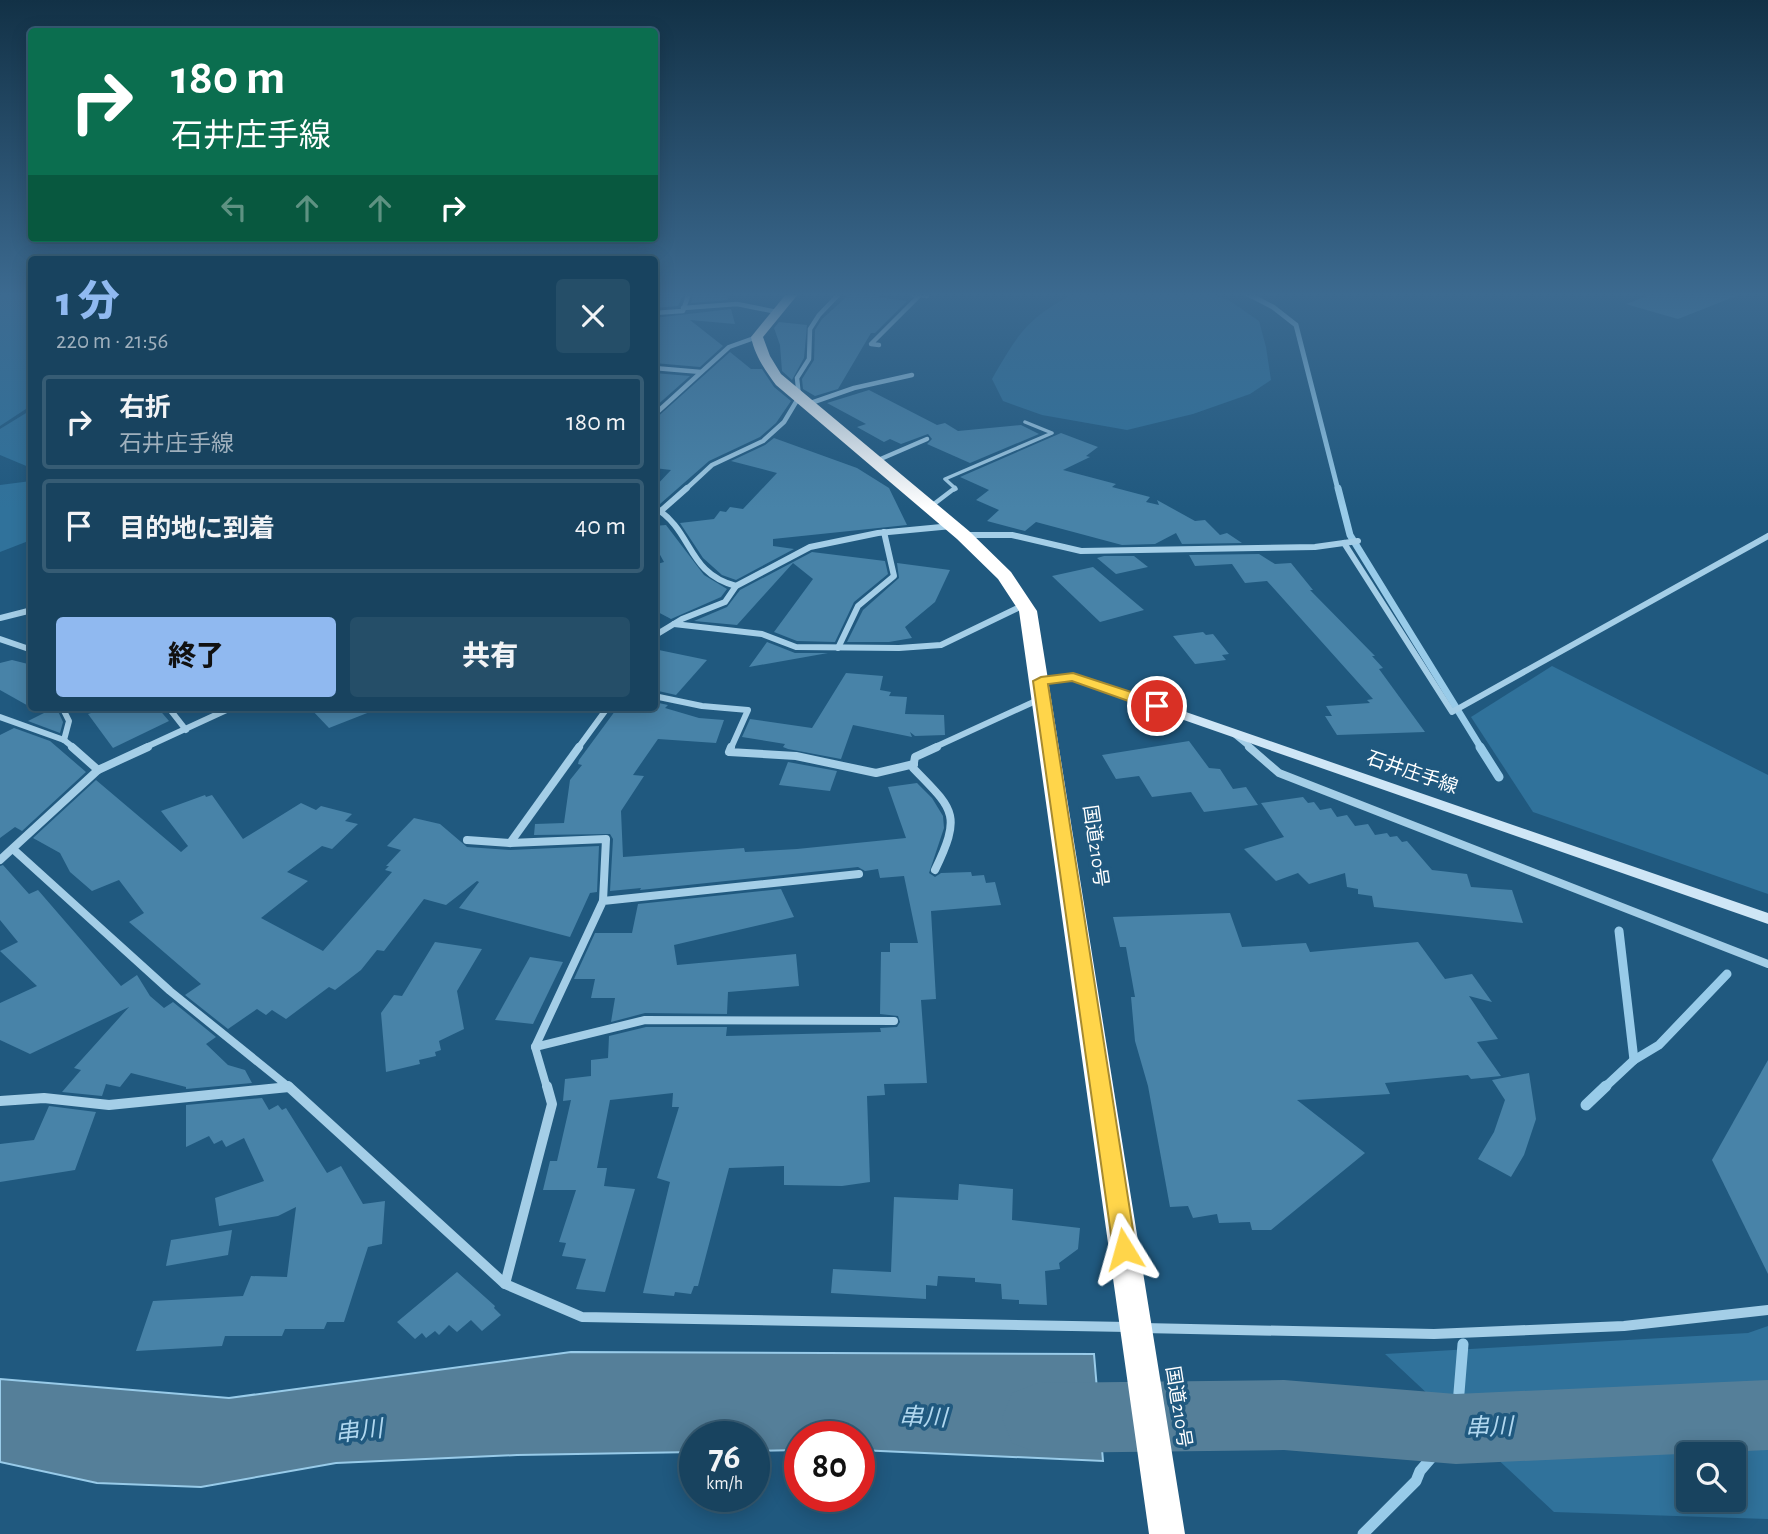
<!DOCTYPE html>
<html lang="ja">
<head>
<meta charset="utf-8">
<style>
	:root { --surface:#18435f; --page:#254e68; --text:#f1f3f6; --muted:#9fb0bd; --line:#365c74; --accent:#90b9f0 }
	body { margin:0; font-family:"Alegreya Sans","Noto Sans JP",sans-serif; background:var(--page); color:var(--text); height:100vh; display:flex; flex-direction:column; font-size:26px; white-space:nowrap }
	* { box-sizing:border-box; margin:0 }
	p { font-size:23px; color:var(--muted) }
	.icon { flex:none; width:38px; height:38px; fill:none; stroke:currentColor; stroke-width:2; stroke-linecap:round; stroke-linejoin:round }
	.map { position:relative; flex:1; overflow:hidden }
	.panel { position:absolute; left:28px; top:256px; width:630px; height:455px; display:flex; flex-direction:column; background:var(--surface); border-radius:7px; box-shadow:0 4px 18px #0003,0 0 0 2px var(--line) }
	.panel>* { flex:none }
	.guide { position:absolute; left:28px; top:28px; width:630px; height:214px; border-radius:7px; box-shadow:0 4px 18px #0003,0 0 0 2px var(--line); background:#0b6e4f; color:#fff; overflow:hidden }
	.controls { position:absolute; left:1676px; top:1442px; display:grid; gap:14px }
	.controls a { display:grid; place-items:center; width:70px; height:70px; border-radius:7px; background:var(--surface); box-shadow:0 4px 18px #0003,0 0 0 2px var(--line); font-size:35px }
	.speed { position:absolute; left:679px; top:1421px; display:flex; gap:14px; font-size:35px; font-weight:700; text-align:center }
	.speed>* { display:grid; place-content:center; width:91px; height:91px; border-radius:50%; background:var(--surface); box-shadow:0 4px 18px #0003,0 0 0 2px var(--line); line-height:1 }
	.speed small { font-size:18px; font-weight:400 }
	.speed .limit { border:10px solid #d22; background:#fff; color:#111 }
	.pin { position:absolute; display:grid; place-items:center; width:60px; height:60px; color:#fff; margin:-30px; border:4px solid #fff; border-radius:50%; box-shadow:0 2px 7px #0007 }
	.me { position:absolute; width:77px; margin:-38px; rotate:352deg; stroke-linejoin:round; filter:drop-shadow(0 0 5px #0008) }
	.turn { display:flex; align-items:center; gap:24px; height:147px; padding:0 28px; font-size:32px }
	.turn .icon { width:91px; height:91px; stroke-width:2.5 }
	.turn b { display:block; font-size:49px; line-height:60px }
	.lanes { display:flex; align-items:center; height:66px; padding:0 28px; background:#0003; justify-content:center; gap:35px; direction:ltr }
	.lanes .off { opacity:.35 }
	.round { display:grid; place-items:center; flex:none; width:74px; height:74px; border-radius:7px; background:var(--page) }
	.head { display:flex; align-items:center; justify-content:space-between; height:119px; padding:0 28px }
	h1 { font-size:42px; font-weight:800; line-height:52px; color:var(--accent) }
	.button { display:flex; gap:14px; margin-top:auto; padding:14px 28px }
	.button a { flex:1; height:80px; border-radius:7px; background:var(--accent); color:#111; font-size:28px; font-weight:800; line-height:80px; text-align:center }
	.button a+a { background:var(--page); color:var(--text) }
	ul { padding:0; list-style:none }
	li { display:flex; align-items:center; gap:21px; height:94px; margin:0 14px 10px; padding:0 14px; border:4px solid var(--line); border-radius:7px }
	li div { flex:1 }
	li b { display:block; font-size:26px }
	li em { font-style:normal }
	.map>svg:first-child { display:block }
	.green { fill:#30729b; fill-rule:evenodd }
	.water { fill:#557f99; stroke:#98cbe9; stroke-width:2 }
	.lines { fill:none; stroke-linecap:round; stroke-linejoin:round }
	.stream-far3 { stroke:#98cbe9; stroke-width:5 }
	.stream-far2 { stroke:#98cbe9; stroke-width:7 }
	.stream-far1 { stroke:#98cbe9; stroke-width:9 }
	.stream { stroke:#98cbe9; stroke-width:11 }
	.river { fill:#557f99; fill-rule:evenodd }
	.building { fill:#4883a8 }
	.lane-far1 { stroke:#a4cee7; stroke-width:3.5 }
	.lane { stroke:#a4cee7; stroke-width:4.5 }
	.street-far3 { stroke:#a4cee7; stroke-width:4.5 }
	.street-far2 { stroke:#a4cee7; stroke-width:6 }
	.street-far1 { stroke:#a4cee7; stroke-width:8 }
	.street { stroke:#a4cee7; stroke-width:10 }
	.secondary { fill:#cfe6f6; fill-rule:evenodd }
	.highway { fill:#fff; fill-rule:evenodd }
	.route { fill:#ffd54a; stroke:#a68a30; stroke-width:2 }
	.labels { text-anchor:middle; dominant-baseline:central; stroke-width:7; stroke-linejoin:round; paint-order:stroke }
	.street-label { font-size:19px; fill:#fff; stroke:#20597f }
	.near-water-label { font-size:24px; font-style:italic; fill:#b0d7ef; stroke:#20597f }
</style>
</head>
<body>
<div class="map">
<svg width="1768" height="1534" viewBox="0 0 1768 1534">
	<rect width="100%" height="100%" fill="#20597f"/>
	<!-- green -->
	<g class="green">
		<path d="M0 293H31L32 405 0 426Z"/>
		<path d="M1075 293H1208L1230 301 1259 321 1266 347 1271 380 1250 394 1193 414 1127 430 1042 415 1003 401 992 379C1018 334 1027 318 1075 293Z"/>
		<path d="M31 410V468L0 455V429Z"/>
		<path d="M31 481V540L0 552V485Z"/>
		<path d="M1552 666 1768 775V894L1533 812 1471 717Z"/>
		<path d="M1768 1326V1519L1554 1512 1385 1354 1748 1333ZM1734 1454V1500H1689V1454Z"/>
	</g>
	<!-- water -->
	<path class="water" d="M571 1352 1094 1354 1103 1461 859 1450V1437H800V1450L754 1451V1437H695V1452L517 1455 336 1463 201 1487 97 1483 0 1462V1379L229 1398Z"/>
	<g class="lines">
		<!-- stream-far3 -->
		<path class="stream-far3" d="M1246 293 1273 307 1296 325 1338 490"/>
		<!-- stream-far2 -->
		<path class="stream-far2" d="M1338 488 1350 535 1481 748"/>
		<!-- stream-far1 -->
		<g class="stream-far1">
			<path d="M1480 747 1499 777"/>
			<path d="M1619 931 1634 1060"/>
			<path d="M1604 1088 1634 1060 1659 1045 1727 974"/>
		</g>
		<!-- stream -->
		<g class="stream">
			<path d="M1586 1105 1606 1086"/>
			<path d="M1363 1534 1416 1481 1420 1471 1456 1429 1463 1344"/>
		</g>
		<!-- river -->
		<path class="river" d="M1284 1380 1456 1394 1768 1380V1450L1456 1464 1284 1450 1038 1453 1012 1443 1002 1418 1012 1393 1038 1383Z"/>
	</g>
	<!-- building -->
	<g class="building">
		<path d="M654 293H684L678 306 654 308Z"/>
		<path d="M726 293 728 300 691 303 693 295Z"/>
		<path d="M851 293H881L878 297 907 301 875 333H871L838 389 815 396 803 389 802 379 814 360 815 330 822 319Z"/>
		<path d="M1655 293H1741V294L1678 319 1626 304Z"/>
		<path d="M731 309 735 324 690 320 723 346 700 367 654 363V318Z"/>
		<path d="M779 322 807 325 804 358 792 380 782 371 780 345 774 328Z"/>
		<path d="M730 352 751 369H762L774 387 791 401 776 423 760 437 709 461 660 504 654 501V488L671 470 654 468V420Z"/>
		<path d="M654 373 690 376 654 408Z"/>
		<path d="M869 390 937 425 945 423 958 431 1021 425 1039 434 970 463 927 444 932 439 928 434 901 444 890 439 884 442 857 427 866 424 827 403Z"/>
		<path d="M1061 433 1098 447 1086 456 1090 457 1063 470 1116 484 1112 487 1150 497 1146 502 1159 505 1157 500 1195 521 1205 520 1220 535 1227 533 1242 543 1182 544 1176 533 1155 544 1122 545 1036 522 1025 531 987 521 999 510 976 500 989 490 960 477Z"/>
		<path d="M774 438 857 468 889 488 907 525 773 539V546L794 549 736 580 722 575 703 558 680 523 714 519 720 511 726 512 730 507 743 509 777 473 731 461 765 445Z"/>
		<path d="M666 525 704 575 727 589 721 597 671 619 654 610V565L664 562 654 544V526Z"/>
		<path d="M812 552 885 561 888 574 854 602 835 642 797 641 774 632 813 579 793 563 737 625 694 621 727 607 740 590Z"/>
		<path d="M1259 554 1275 564 1291 563 1313 590H1310L1375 656H1372L1383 668 1379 669 1425 732 1337 735 1325 716H1332L1326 706 1370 703 1367 700 1373 699 1267 581 1245 583 1232 564 1195 566 1189 555Z"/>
		<path d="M1104 556H1134L1148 567 1116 574 1097 558Z"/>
		<path d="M897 563 950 570 935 602 905 627 912 638 889 642H847L863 610 899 578Z"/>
		<path d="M1093 567 1144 610 1100 622 1052 576Z"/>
		<path d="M1203 632 1206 635 1213 634 1229 654 1222 655 1226 660 1195 664 1173 636Z"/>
		<path d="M767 642 795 653H828L749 667Z"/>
		<path d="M654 649 707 660 676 695 654 690Z"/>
		<path d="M12 660 32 665V708L0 690V663Z"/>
		<path d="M846 673 883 676 880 690 891 692 889 696 907 697 905 714 944 715 945 735 915 736 910 732 912 737 853 725 841 759 788 749 783 747 785 744 742 737 750 719 812 728Z"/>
		<path d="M654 702 668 705 665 708 699 718 724 720 716 743 658 739 633 775 644 776 621 811 623 857 744 848 745 852 797 849 906 838 888 787 917 783 932 798 943 816 944 828 929 873 935 877 941 873 971 872 972 876 984 875 986 883 995 882 1001 905 931 911 936 999 921 1000 927 1083 884 1084 885 1095 867 1096 870 1182 842 1186 784 1185V1166L729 1168 698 1286H694L691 1294 675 1292 674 1296 643 1293 670 1182 657 1178 679 1107H672L673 1093 610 1100 597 1168H607L604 1186 635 1189 605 1292 576 1289 586 1259 562 1256 566 1243 559 1242 576 1190H543L550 1161H557L571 1100 563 1101 565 1079 591 1076V1060L608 1058 609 1036 646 1027H727L726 1036 881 1032 880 1028 897 1027 900 1022 898 1016 880 1014 881 952H890V943H918L904 876 880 878 878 869 865 871 858 867 640 890 641 888 610 891 613 839 610 834 534 835 535 824 564 823 570 780 582 765 578 764 579 760 618 707H654Z"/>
		<path d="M56 707 63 722 60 733 28 721Z"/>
		<path d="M110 707H157L169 721 113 748 88 714Z"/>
		<path d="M309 707H380V708L329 728Z"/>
		<path d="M14 728 50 741 86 772 22 831 15 827 0 838V735Z"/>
		<path d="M1189 741 1209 768 1220 769 1233 789 1246 787 1258 805 1204 812 1191 792 1152 797 1139 776 1116 779 1102 755Z"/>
		<path d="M788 762 837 771 830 791 779 785Z"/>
		<path d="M96 780 181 852 188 846 161 811 205 795 206 797 212 795 243 839 301 803 316 810 321 806 352 814 345 821 358 824 332 849 322 846 287 872 308 881 261 918 323 951 392 872 385 870 389 866H386L401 850 387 846 414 818 440 824 467 847 510 850 599 846 597 892 590 893 570 937 459 908 479 882 477 881 446 905 424 899 384 951 377 950 361 970 335 990 329 987 286 1019 272 1010 266 1015 257 1009 228 1029 185 995 201 984 129 922 144 913 119 880 92 891 70 872 60 853 33 838Z"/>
		<path d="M1303 797 1308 803 1314 802 1320 810 1331 808 1337 817 1347 815 1355 826 1368 824 1375 835 1387 833 1390 837 1397 836 1402 842 1407 841 1432 870 1467 874 1471 887 1512 890 1523 923 1374 907 1372 896 1358 894V889L1347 887 1345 873 1309 884 1298 873 1276 881 1244 849 1284 837 1261 803Z"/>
		<path d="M3 865 29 894 38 890 121 986 137 975 150 996 164 1008 173 1002 216 1037 206 1044 228 1065 245 1070 252 1083 186 1089V1087L131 1073 120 1087 106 1084 102 1096 62 1092 81 1070 74 1068 129 1007 30 1054 0 1040V1003L37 986 0 951 18 942 0 920V866Z"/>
		<path d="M781 889 794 917 674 945 677 965 796 954 799 986 728 992 727 1014 645 1013 611 1022 615 998H591L595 979H574L595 933H632L638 904Z"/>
		<path d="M1230 913 1242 947 1306 943 1310 952 1418 942 1445 979 1472 974 1492 1002 1469 996 1498 1039 1477 1042 1501 1076 1471 1079 1468 1075 1385 1083 1390 1094 1297 1100 1365 1153 1271 1230H1252L1250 1222 1219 1223 1217 1214 1193 1218 1188 1206 1170 1207 1148 1086 1135 1041 1131 997H1135L1126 947H1120L1113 917Z"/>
		<path d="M435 942 482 949 457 991 464 1029 439 1041 441 1050 435 1052 436 1056 419 1060 420 1064 386 1072 381 1013 394 995 402 996Z"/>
		<path d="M530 957 563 962 533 1024 495 1020Z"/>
		<path d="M1768 1060V1274L1712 1160Z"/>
		<path d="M1529 1073 1536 1119 1524 1155 1511 1177 1478 1159 1494 1132 1505 1100 1492 1080Z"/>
		<path d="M262 1098 269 1110 278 1105 282 1110 286 1108 327 1173 341 1166 363 1204 385 1201 382 1244 368 1247 344 1322H327L324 1329H285L282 1336H225L222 1346 136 1351 153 1301 243 1296 251 1276 287 1277 296 1207 278 1216 219 1226 215 1198 264 1181 244 1138 226 1147 222 1140 214 1144 209 1136 186 1147V1105Z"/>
		<path d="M49 1106 96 1112 75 1170 0 1182V1144L34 1140Z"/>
		<path d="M959 1184 1013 1189 1012 1220 1080 1228 1078 1249 1059 1263 1060 1269 1045 1271 1047 1305 1019 1304V1300L1002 1299 1001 1284 975 1282V1278L938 1276 937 1286 926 1285V1299L831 1293 833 1269 891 1272 894 1197 958 1200Z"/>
		<path d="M232 1230 228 1255 166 1266 171 1240Z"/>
		<path d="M457 1272 495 1306 494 1308 501 1315 482 1331 471 1320 457 1332 449 1325 439 1335 435 1331 426 1338 422 1333 415 1339 397 1322Z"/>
	</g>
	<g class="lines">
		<!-- lane-far1 -->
		<path class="lane-far1" d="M954 490 956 489 945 479 1052 433 1025 422"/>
		<!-- lane -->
		<path class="lane" d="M930 507 955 488"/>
		<!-- street-far3 -->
		<g class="street-far3">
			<path d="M905 293 927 296"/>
			<path d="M683 308 737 304 777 312"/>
			<path d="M654 313 683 311 689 293"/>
			<path d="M879 345 871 344 920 295"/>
			<path d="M654 368 701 372"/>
			<path d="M808 404 854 388 912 375"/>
			<path d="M654 415 729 347 757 337"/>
			<path d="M876 461 927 439"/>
			<path d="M685 490 712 465 763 441 784 422 799 397 797 378 809 359 810 329 819 315 840 293"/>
		</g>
		<!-- street-far2 -->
		<g class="street-far2">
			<path d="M654 507C694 531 686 573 736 586"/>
			<path d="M654 513 662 510 687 488"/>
			<path d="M964 535H1012L1081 551 1315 547 1358 541"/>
			<path d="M1344 543 1452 712 1768 536"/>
			<path d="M0 618 32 610"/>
			<path d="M674 624 762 634 796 647 899 648 941 645 1024 605"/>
			<path d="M654 636 682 619 725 602 736 586 810 547 878 533 952 526"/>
			<path d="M0 639 32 650"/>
			<path d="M838 648 858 606 894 576 884 532"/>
			<path d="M654 696 702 706 748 710 731 748"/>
			<path d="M62 707 69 721 64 740"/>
			<path d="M168 707 186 730"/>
			<path d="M0 717 64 740 74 748"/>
			<path d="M1234 734 1251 748"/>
			<path d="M144 748 233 707"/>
			<path d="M578 748 608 707"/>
			<path d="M933 748 1040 699"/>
		</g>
		<!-- street-far1 -->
		<g class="street-far1">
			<path d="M72 747 98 770"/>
			<path d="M731 747 729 752 796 756 876 773 914 764"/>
			<path d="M1249 747 1279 773 1768 964"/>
			<path d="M467 840 510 843 606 839 603 901"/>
			<path d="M510 843 579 747"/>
			<path d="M13 849 170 991 290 1088"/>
			<path d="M0 860 98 770 148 747"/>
			<path d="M935 870C962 814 954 810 913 768L915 757 937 747"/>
			<path d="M535 1047 645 1020 894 1021"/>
			<path d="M278 1088 289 1087"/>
			<path d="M547 1088 535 1047 603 901 859 874"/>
		</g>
		<!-- street -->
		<g class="street">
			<path d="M288 1086 505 1284 582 1317 1128 1327"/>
			<path d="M0 1101 44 1098 109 1105 289 1087"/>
			<path d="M505 1284 552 1104 547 1086"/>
			<path d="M1143 1328 1434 1334 1624 1326 1768 1310"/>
		</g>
		<!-- secondary -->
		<path class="secondary" d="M1073 673 1768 913V924L1072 681 1041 685 1035 681 1041 677Z"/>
		<!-- highway -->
		<path class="highway" d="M787 293H799L763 337 770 356 781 374 969 531 1011 572 1037 611 1185 1534H1149L1019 611 998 579 957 539 776 385C765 370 755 356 751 337Z"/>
	</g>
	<!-- sky -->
	<linearGradient id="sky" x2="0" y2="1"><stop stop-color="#123146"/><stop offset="0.58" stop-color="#3c6a90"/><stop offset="1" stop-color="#3c6a90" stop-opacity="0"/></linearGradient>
	<rect width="1768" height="508" fill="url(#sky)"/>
	<!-- route -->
	<path class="route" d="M1073 673 1162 702 1164 706 1162 709H1151L1072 681 1048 684 1136 1249 1132 1256 1124 1259 1116 1256 1113 1249 1033 681 1041 677Z"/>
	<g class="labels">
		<!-- street labels -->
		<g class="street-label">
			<text transform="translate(1412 773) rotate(19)">石井庄手線</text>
			<text transform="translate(1095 846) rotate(82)">国道210号</text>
			<text transform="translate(1178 1407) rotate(81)">国道210号</text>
		</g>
		<!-- near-water labels -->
		<g class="near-water-label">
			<text transform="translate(923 1418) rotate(2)">串川</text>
			<text transform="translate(1489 1428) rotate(-2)">串川</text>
			<text transform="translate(359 1432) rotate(-7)">串川</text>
		</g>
	</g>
</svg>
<div class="controls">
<a><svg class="icon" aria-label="search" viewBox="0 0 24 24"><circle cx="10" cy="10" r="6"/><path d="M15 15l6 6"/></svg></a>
</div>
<div class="speed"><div>76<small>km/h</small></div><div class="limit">80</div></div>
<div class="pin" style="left:1157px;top:706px;background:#d93025"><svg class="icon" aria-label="arrive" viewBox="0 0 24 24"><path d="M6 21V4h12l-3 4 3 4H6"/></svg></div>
<svg class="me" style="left:1124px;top:1249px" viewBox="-20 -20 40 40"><path d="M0-17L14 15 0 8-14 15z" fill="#ffd54a" stroke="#fff" stroke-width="4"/></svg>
<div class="guide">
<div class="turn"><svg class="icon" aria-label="right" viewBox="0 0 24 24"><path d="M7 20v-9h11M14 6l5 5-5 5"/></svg><div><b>180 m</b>石井庄手線</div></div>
<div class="lanes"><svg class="icon off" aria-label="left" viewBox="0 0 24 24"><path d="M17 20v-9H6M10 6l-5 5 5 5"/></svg><svg class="icon off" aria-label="ahead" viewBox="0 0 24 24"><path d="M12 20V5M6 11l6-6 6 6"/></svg><svg class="icon off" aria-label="ahead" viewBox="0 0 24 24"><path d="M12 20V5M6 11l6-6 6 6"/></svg><svg class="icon" aria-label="right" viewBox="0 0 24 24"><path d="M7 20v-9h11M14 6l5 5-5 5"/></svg></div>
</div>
<section class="panel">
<div class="head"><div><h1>1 分</h1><p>220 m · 21:56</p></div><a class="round"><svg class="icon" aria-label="close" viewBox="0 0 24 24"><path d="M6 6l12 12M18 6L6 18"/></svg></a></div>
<ul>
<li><svg class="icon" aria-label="right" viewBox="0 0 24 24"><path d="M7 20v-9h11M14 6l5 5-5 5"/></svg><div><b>右折</b><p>石井庄手線</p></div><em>180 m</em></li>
<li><svg class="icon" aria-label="arrive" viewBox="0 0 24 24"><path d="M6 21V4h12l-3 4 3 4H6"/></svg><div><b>目的地に到着</b></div><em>40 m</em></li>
</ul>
<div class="button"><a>終了</a><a>共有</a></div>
</section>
</div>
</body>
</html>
